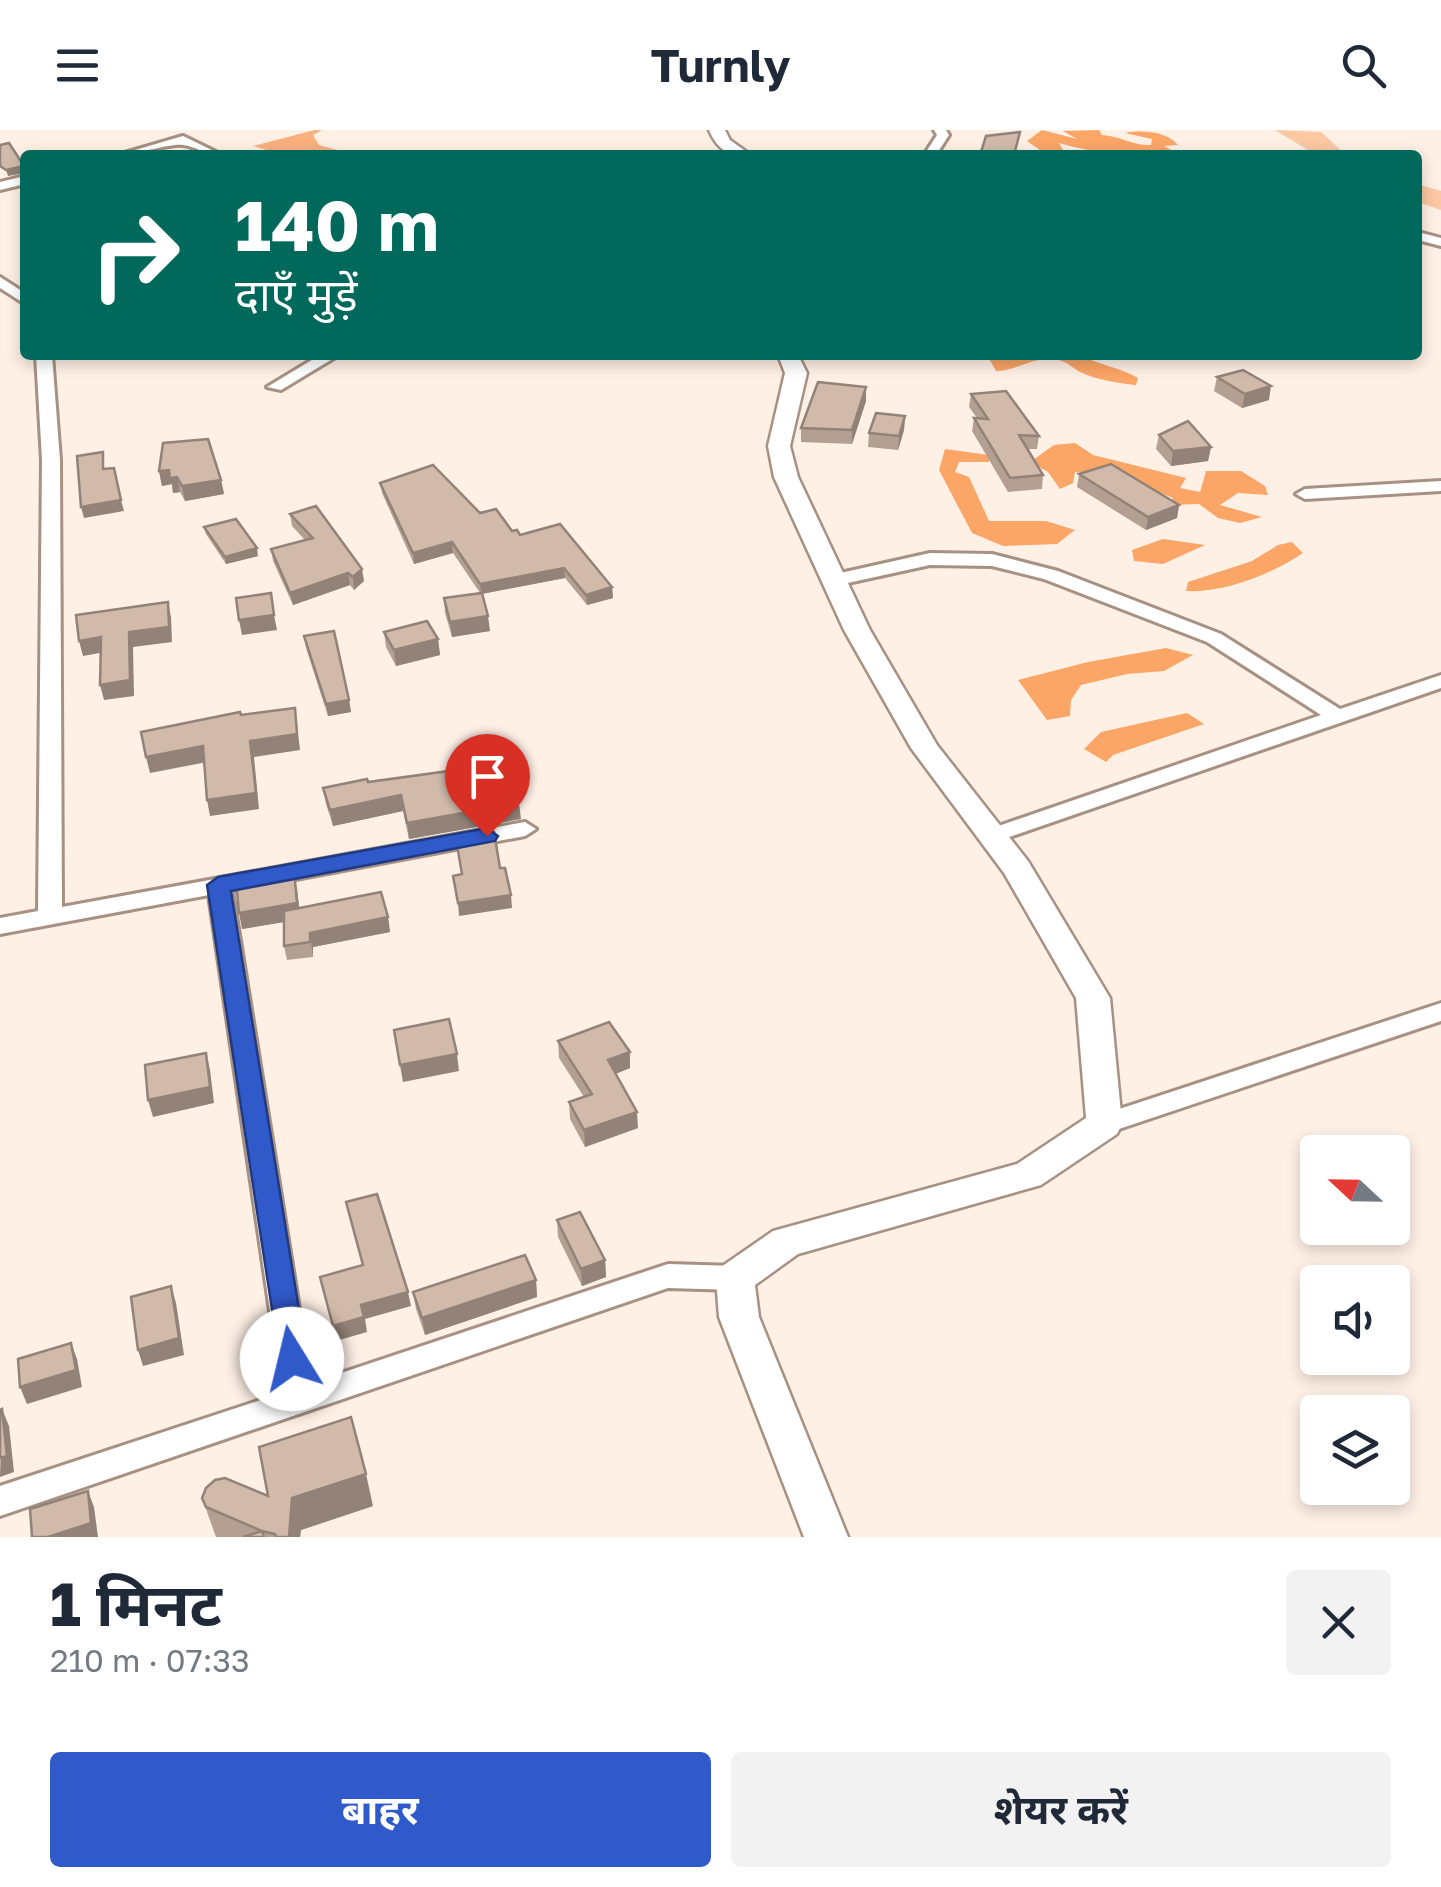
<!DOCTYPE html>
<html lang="hi">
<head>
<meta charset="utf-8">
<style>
	:root { --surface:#fff; --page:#f2f2f3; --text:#1f2937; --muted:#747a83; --accent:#3059c9 }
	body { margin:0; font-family:"Golos Text","Noto Sans Devanagari",sans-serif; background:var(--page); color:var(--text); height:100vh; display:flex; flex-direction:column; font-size:38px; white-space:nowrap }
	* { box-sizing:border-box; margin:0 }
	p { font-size:32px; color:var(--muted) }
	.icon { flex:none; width:55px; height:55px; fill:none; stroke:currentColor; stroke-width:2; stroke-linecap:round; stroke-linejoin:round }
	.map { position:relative; height:1407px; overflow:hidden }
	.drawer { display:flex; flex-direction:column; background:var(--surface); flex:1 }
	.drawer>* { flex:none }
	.banner { position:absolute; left:20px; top:20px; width:1402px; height:210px; border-radius:10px; box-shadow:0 5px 15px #0003; background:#00695c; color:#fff; overflow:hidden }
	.needle { width:65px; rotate:292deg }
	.buttons { position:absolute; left:1300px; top:1005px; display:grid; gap:20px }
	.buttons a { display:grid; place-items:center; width:110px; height:110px; border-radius:10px; background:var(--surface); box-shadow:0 5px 15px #0003; font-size:50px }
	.pin { position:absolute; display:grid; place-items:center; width:85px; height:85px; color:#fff; margin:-102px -42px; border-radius:50% 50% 50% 0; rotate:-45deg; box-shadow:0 0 10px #0007 }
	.pin .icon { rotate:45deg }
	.me { position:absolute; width:110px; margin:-55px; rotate:351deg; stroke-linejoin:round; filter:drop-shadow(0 0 8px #0008) }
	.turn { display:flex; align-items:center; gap:35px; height:210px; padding:0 50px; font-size:45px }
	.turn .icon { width:130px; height:130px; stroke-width:2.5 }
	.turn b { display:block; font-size:70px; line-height:85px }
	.round { display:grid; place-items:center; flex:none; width:105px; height:105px; border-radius:10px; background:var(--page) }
	.headline { display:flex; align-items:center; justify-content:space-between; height:170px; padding:0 50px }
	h1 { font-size:60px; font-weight:700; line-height:75px }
	.cta { display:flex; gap:20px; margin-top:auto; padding:20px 50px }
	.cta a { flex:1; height:115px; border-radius:10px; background:var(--accent); color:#fff; font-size:40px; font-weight:700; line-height:115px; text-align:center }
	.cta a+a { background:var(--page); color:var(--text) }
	header { display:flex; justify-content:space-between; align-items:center; height:130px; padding:0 50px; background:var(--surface); font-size:45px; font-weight:700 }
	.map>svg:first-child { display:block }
	.green { fill:#f9b07e }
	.forest { fill:#fba567 }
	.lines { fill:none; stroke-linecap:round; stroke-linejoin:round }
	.river { fill:#fcc7a3; fill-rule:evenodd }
	.minor-casing { stroke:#a79182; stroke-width:6 }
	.tertiary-casing { stroke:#a79182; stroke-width:5 }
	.minor { fill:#fff; fill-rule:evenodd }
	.tertiary { fill:#fff; fill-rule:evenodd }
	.wall { fill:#b4a092 }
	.shaded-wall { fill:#928277 }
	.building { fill:#d1baaa; stroke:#928277; stroke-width:2.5 }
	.route { fill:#3059c9; stroke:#1f3a83; stroke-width:2.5 }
</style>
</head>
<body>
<header><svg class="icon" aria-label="menu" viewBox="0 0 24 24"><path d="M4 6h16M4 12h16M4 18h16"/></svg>Turnly<svg class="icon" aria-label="search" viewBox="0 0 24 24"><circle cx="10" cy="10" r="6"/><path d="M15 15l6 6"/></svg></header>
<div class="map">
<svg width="1441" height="1407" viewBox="0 0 1441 1407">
	<rect width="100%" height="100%" fill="#fff0e6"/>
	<!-- green -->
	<path class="green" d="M315 0H322L313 5 319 15 341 21 339 25H271L273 22 253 16Z"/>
	<!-- forest -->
	<g class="forest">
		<path d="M1042 0 1077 9 1063 1 1099 0 1102 5C1120 6 1134 16 1151 15L1152 9 1125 3C1142 0 1166 1 1178 15L1164 16 1180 25C1139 25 1098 25 1059 13L1063 20 1044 23 1027 11Z"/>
		<path d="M987 225H1080C1099 235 1119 237 1138 248L1136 255C1117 253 1097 250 1080 242 1073 238 1067 232 1059 230 1037 224 1017 241 996 241Z"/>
		<path d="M1075 313 1093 325 1186 348 1180 358 1200 362 1206 341H1241L1265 356 1268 365 1238 363 1220 375 1262 387 1240 393 1218 388 1199 374 1170 375 1173 368C1142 355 1109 344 1075 342L1073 353 1060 359 1048 342 1030 332 1054 315Z"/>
		<path d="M945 319 996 326 988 332H959L955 342 969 347 989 391H1046L1075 400 1057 414 1003 416 972 403 939 340Z"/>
		<path d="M1163 409 1205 415 1163 434 1134 431 1132 420Z"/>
		<path d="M1292 412 1303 423C1270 445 1225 463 1186 461L1188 452 1252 431 1278 415Z"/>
		<path d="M1166 518 1193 525 1164 541 1127 544 1081 555 1071 570 1070 586 1047 590 1018 550 1088 532Z"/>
		<path d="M1187 583 1204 594 1113 625 1106 632 1084 619 1101 602Z"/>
	</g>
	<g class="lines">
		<!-- river -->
		<g class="river">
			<path d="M1275 0 1321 2 1346 25H1316Z"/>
			<path d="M1418 54 1441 61V80L1418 72Z"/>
		</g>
		<!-- minor casing -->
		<g class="minor-casing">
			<g id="minor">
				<path d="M934 0H946L949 5 936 25H924L937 5Z"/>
				<path d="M183 6 222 25C204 25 198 17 183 15 170 13 137 25 118 25Z"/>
				<path d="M25 46V54L0 60V52Z"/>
				<path d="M1418 102 1441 108V116L1418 110Z"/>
				<path d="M0 147 25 163V174L0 158Z"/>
				<path d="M36 225H52L60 330 62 777 525 692 536 699 525 706 232 761 311 1253 668 1134 735 1136 745 1140 749 1148 745 1156 735 1160 668 1158 0 1386V1356L282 1263 209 765 0 804V788L38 781 42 330Z"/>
				<path d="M320 225H339L281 260 267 257Z"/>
				<path d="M1441 351V361L1305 369 1296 364 1305 359Z"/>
				<path d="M930 423 992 424 1058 441 1221 504 1340 579 1441 545V558L992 713 981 706 984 701 1321 585 1207 512 1044 449 992 436 930 435 834 456 825 450 827 446Z"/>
				<path d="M1441 873V891L1104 1004 1095 1001 1091 994 1095 987Z"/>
			</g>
		</g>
		<!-- tertiary casing -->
		<g class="tertiary-casing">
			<g id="tertiary">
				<path d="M709 0H725L730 10 751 25C728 25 718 21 709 0Z"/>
				<path d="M778 225H798L807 243 790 316 798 347 870 500 937 615 1028 731 1110 868 1122 994 1117 1004 1041 1055 798 1124 755 1155 759 1187 848 1407H804L719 1187 716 1148 721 1137 773 1101 1017 1034 1086 988 1076 868 1004 743 911 618 844 500 774 347 768 316 785 243Z"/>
			</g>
		</g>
		<!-- minor -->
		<use href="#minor" class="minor"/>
		<!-- tertiary -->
		<use href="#tertiary" class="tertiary"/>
	</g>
	<!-- wall -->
	<g class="wall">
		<path d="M1217 247 1269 270 1242 278 1214 261Z"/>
		<path d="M866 257V271L852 314 801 312V298Z"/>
		<path d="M971 264 1039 306 1037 319H1027L1043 345 1042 359 1008 362 972 301 974 288H977L969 277Z"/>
		<path d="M905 286 904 300 898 320 868 317 869 303Z"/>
		<path d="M1159 305 1211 317 1208 331 1171 336 1156 319Z"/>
		<path d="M159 341 221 350 224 364 185 371 180 362 173 363 172 354 162 356Z"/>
		<path d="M1079 344 1179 375 1177 388 1146 400 1077 357Z"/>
		<path d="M380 353 480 383 612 457 613 468 587 475 565 448 482 464 490 501 452 507 445 483 444 468 480 463 453 423 414 434 382 363Z"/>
		<path d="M290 384 364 451 354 460 350 455 293 475 273 431 271 419 305 410 292 396Z"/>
		<path d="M204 397 258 426 226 434 206 404Z"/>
		<path d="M384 502 438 509 440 525 396 536 386 517Z"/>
		<path d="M304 506 349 570 351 582 328 586 306 518Z"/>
		<path d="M368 652 453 661 521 689 409 709 403 681 333 696 326 674 323 658Z"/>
		<path d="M297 757 299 778 388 787 390 802 313 817V827L287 830 284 816V792L242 799Z"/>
		<path d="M558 911 630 922V938L615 944 638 998 585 1017 570 989 569 972 584 967 559 928Z"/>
		<path d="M557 1090 605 1130 606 1147 582 1156 558 1107Z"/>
		<path d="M536 1150 537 1167 425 1205 416 1179 413 1162Z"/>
		<path d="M268 1366 373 1376 301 1400 300 1407H216L202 1368Z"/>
	</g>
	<!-- shaded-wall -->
	<g class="shaded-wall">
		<path d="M24 36 25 43 8 46 6 40Z"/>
		<path d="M1271 256 1269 270 1242 278 1245 264Z"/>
		<path d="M866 257V271L852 314V300Z"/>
		<path d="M905 286 904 300 898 320 899 306Z"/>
		<path d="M1211 317 1208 331 1171 336 1173 321Z"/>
		<path d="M169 340 177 347 180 362 173 363 172 354 162 356 159 341Z"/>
		<path d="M221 350 224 364 185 371 182 356Z"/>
		<path d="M121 370 124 381 84 388 81 377Z"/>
		<path d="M1179 375 1177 388 1146 400 1148 387Z"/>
		<path d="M452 412 453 423 414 434 413 423Z"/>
		<path d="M257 418 258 426 226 434 225 427Z"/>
		<path d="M564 438 565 448 481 464 480 454Z"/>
		<path d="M362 439 364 451 354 460 353 447Z"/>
		<path d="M348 443 350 455 293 475 290 463Z"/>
		<path d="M612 457 613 468 587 475 586 465Z"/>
		<path d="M168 472 171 487 172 512 133 517 134 566 104 570 100 555 129 502Z"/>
		<path d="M274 485 277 500 242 505 239 490Z"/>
		<path d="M488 486 490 501 452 507 450 492Z"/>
		<path d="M101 507 105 522 83 526 79 511Z"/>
		<path d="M438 509 440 525 396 536 394 520Z"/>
		<path d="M349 570 351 582 328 586 326 574Z"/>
		<path d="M295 578 300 620 254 627 259 679 210 686 207 670 250 611Z"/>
		<path d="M203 616 207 632 150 643 146 627Z"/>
		<path d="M401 665 403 681 333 696 330 680Z"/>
		<path d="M519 673 521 689 409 709 407 693Z"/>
		<path d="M294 741 301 789 242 799 239 783Z"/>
		<path d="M511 765 512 778 459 786 458 773Z"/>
		<path d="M388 787 390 802 313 817V827L310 803Z"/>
		<path d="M630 922V938L608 947V930Z"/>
		<path d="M206 923 210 940 214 973 153 987 148 970Z"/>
		<path d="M457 924 459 941 403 952 400 935Z"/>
		<path d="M637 982 638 998 585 1017 584 1000Z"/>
		<path d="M605 1130 606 1147 582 1156 581 1139Z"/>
		<path d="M536 1150 537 1167 425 1205 422 1188Z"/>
		<path d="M171 1156 176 1173 184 1225 143 1236 138 1220Z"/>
		<path d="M408 1162 411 1176 365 1189 367 1202 336 1211 333 1196 361 1175Z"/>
		<path d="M71 1213 77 1229 82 1257 27 1274 20 1257Z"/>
		<path d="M2 1279 9 1296 14 1342 0 1347Z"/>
		<path d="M366 1344 373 1376 301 1400 300 1407H289L292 1368Z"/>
		<path d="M88 1361 94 1377 98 1407H48Z"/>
	</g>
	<!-- building -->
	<g class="building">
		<path d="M1020 2 1014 25H980L986 6Z"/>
		<path d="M9 13 24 36 6 40 0 36V15Z"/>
		<path d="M1243 240 1271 256 1245 264 1217 247Z"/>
		<path d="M818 252 866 257 852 300 801 298Z"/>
		<path d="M1006 261 1039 306 1019 305 1043 345 1010 348 974 288 988 289 971 264Z"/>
		<path d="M876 283 905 286 899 306 869 303Z"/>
		<path d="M1188 291 1211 317 1173 321 1159 305Z"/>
		<path d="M208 309 221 350 182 356 177 347 170 348 169 340 159 341 163 313Z"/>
		<path d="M103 322V339L114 338 121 370 81 377 77 326Z"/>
		<path d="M1111 334 1179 375 1148 387 1079 344Z"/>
		<path d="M433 335 480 383 496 379 512 401 517 400 520 405 560 394 612 457 586 465 564 438 480 454 452 412 413 423 380 353Z"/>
		<path d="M316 376 362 439 353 447 348 443 290 463 271 419 313 408 290 384Z"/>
		<path d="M236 389 257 418 225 427 204 397Z"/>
		<path d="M271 463 274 485 239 490 236 468Z"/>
		<path d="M482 463 488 486 450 492 444 468Z"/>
		<path d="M168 472 169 497 129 502 130 550 100 555 101 507 79 511 76 485Z"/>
		<path d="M427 491 438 509 394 520 384 502Z"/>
		<path d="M334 501 349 570 326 574 304 506Z"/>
		<path d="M295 578 297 604 250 611 256 663 207 670 203 616 146 627 141 602 240 582 241 585Z"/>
		<path d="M449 641 453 661 516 653 519 673 407 693 401 665 330 680 323 658 367 649 368 652Z"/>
		<path d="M494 702 500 738H505L511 765 458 773 453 746 462 744 456 709Z"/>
		<path d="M294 741 297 773 239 783 236 750Z"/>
		<path d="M381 762 388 787 310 803V812L284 816V781Z"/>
		<path d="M449 889 457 924 400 935 394 900Z"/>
		<path d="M609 892 630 922 608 930 637 982 584 1000 569 972 592 964 558 911Z"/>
		<path d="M206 923 210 957 148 970 145 935Z"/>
		<path d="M377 1064 408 1162 361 1175 364 1187 333 1196 320 1147 363 1135 346 1072Z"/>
		<path d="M580 1082 605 1130 581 1139 557 1090Z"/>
		<path d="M525 1125 536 1150 422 1188 413 1162Z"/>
		<path d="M171 1156 179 1208 138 1220 131 1167Z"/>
		<path d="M71 1213 76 1240 20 1257 18 1229Z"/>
		<path d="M2 1279 7 1326 0 1328V1280Z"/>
		<path d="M351 1287 366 1344 292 1368 289 1407H276L275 1404 262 1401 264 1407H243L262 1401 206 1377 202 1368 206 1358 215 1350 225 1348 268 1366 259 1317Z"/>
		<path d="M88 1361 91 1393 48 1407H32L30 1379Z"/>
	</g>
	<!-- route -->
	<path class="route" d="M487 698 498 706 495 711 231 761 307 1229 303 1238 292 1242 281 1238 207 755 218 747Z"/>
</svg>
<div class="buttons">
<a><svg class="needle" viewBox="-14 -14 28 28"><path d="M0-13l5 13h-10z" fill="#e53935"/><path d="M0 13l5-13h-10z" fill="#747a83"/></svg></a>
<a><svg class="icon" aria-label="sound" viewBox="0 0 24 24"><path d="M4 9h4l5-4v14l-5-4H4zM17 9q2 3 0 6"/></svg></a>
<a><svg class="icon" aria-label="layers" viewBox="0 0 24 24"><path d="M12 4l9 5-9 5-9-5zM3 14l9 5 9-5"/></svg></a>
</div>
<div class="pin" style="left:487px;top:706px;background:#d93025"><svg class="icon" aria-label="arrive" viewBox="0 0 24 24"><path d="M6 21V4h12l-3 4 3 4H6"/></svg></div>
<svg class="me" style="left:292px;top:1229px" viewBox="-20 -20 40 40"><circle r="19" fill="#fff"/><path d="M0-13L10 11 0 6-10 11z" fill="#3059c9"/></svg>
<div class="banner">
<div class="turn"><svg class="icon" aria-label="right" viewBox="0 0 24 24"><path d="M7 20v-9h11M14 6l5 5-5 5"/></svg><div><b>140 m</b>दाएँ मुड़ें</div></div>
</div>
</div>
<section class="drawer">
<div class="headline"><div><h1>1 मिनट</h1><p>210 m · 07:33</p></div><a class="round"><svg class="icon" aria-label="close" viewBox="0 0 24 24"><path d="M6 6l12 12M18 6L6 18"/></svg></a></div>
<div class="cta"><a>बाहर</a><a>शेयर करें</a></div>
</section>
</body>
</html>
